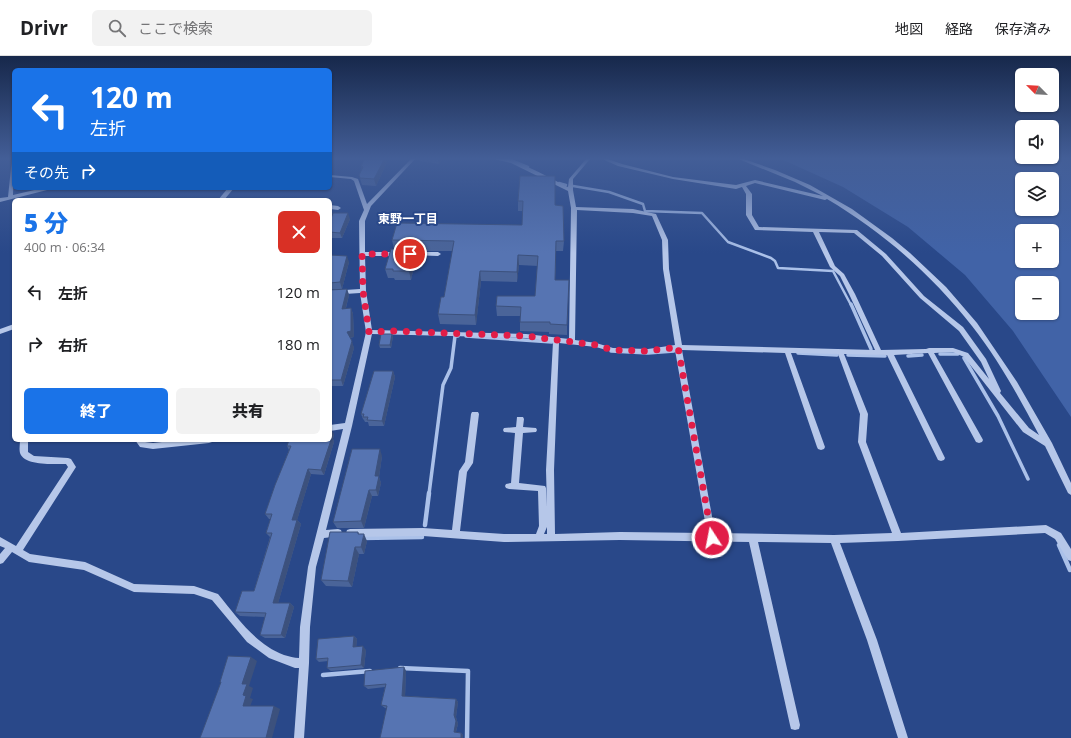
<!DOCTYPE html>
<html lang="ja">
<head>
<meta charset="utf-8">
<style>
	:root { --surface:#fff; --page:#f2f2f2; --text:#202124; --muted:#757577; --line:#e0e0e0; --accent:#1a73e8 }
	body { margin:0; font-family:"Open Sans","Noto Sans JP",sans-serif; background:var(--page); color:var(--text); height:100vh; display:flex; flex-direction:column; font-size:15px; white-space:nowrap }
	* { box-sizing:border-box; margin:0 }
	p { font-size:13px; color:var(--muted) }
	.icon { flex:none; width:22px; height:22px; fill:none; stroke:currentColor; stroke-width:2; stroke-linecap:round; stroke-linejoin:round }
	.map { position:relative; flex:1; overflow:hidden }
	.panel { position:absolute; left:12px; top:142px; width:320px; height:244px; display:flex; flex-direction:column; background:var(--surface); border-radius:6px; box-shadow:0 1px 3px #0004 }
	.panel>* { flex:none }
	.banner { position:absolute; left:12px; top:12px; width:320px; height:122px; border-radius:6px; box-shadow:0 1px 3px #0004; background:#1a73e8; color:#fff; overflow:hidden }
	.needle { width:26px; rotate:294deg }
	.fabs { position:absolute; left:1015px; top:12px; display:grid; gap:8px }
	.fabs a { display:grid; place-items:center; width:44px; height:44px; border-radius:6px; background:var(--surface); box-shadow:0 1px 3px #0004; font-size:20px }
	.pin { position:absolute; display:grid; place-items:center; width:34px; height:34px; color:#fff; margin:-17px; border:2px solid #fff; border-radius:50%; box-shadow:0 1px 4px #0007 }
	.me { position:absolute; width:44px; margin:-22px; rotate:349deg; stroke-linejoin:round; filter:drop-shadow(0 0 3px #0008) }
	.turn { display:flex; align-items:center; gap:14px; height:84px; padding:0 12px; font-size:18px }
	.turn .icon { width:52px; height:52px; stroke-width:2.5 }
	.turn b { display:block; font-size:28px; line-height:34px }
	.then { display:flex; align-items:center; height:38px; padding:0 12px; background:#0003; gap:8px; font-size:15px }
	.round { display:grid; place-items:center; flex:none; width:42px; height:42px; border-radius:6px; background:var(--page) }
	.head { display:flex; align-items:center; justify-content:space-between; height:68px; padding:0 12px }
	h1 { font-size:24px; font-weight:800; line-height:30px; color:var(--accent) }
	.button { display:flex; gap:8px; margin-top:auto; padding:8px 12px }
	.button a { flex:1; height:46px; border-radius:6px; background:var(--accent); color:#fff; font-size:16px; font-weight:800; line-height:46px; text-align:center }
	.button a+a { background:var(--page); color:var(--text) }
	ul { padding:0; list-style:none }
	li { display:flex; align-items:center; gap:12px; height:52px; padding:0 12px }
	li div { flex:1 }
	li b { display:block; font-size:15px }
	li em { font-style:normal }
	header { display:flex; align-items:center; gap:24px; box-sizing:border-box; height:56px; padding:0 20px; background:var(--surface); border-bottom:1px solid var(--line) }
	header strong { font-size:19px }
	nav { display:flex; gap:22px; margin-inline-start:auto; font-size:14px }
	.search { width:280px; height:36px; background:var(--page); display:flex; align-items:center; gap:10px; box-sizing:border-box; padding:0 14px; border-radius:6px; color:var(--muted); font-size:15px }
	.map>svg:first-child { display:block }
	.green { fill:#4163a7; fill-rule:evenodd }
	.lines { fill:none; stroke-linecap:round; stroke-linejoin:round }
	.stream-far2 { stroke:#abc1e9; stroke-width:2.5 }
	.stream-far1 { stroke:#abc1e9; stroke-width:3.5 }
	.stream { stroke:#abc1e9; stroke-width:4.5 }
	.minor { fill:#b6c7e9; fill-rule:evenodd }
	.wall { fill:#4a6499 }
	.shaded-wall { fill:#3c517d }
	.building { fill:#5674b2; stroke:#3c517d }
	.route { stroke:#e11d48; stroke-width:7; stroke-dasharray:0 12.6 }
	.labels { text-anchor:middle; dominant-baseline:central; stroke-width:4; stroke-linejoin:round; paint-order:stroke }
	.far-neighbourhood-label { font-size:12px; font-weight:bold; fill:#fff; stroke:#294889 }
</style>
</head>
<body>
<header>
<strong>Drivr</strong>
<div class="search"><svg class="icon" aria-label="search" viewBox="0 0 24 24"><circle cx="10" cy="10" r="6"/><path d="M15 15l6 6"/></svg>ここで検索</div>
<nav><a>地図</a><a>経路</a><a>保存済み</a></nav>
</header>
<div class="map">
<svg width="1071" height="682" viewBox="0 0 1071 682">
	<rect width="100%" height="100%" fill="#294889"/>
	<!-- green -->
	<path class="green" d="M779 102H1071V361L1013 275 965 219 908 171 843 131ZM1022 123H1052V153H1022ZM1022 175H1052V205H1022ZM1022 227H1052V257H1022Z"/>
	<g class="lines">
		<!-- stream-far2 -->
		<g class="stream-far2">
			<path d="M506 102 528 111"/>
			<path d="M559 127 566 129"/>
			<path d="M573 130 609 136 643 148 645 155 702 157 728 186 771 202 775 205 778 212 833 215 851 249"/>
		</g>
		<!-- stream-far1 -->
		<g class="stream-far1">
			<path d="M851 248 871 293"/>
			<path d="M466 280 552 286"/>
			<path d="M611 295 648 297 674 295"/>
			<path d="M798 297 837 299"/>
			<path d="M940 298H958"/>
			<path d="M848 299 885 300"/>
			<path d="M908 300 922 299"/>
			<path d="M964 302 998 360 1028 423"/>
			<path d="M429 438 443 329 451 312 455 280H458"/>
		</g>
		<!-- stream -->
		<g class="stream">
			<path d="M425 469 429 437"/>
			<path d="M362 482 422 481"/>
			<path d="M1059 489 1070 514"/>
			<path d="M400 612 468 615 467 682"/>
			<path d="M323 619 370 615"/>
		</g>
		<!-- minor -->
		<g class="minor">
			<path d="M12 102H14L13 139 43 132H52L51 133 0 146V142L8 141Z"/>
			<path d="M412 102H416L371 150 365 165V196H397L400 198 397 200H365L366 235 372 274 526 278 569 283 571 152 568 135 511 107 490 102C512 99 547 121 568 131L569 123 587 102H591L573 123V134L576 151 633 153 656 158 668 184 669 213 682 289 875 294 849 238 840 220 830 211 813 176 755 174 746 159V138L742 131 736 133 673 123 618 110 600 102H605L622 108 673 121 736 129 755 124 823 140 795 126 736 102H741L775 114 810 129 852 153 892 182 910 197 946 231 977 267 1017 326 1052 387 1071 427V439L1068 437 1045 390 1023 376 964 301 953 296 934 297 982 382 983 384 982 386 979 387 976 386 928 297 894 299 945 402 944 404 941 405 938 404 887 299 844 298 868 358 866 386 901 477 1046 469 1061 477 1071 493V505L1068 504 1055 483 1045 477 898 485 840 487 877 584 908 682H898L867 584 831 487 758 486 800 669 799 673 795 674 791 673 790 669 749 486 620 484 504 486 423 480 350 481 347 480 346 477 347 474 350 473 423 472 452 474 459 415 465 406 471 358 472 356H478L479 358 473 407 467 416 460 475 504 478H536L539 470 538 435 509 433 506 432 505 430 506 428 511 427 515 377 504 376 503 374 504 372 516 371 517 361H523L524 363 523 371 536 372 537 374 536 376 523 377 519 427 545 430 546 432 547 451 546 414 553 286 526 282 372 278 352 370 326 474 338 473 341 474 342 477 341 480 324 482 316 511 310 571 309 607 304 682H294L299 612H295L269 602 247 586 212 544 194 538 134 536 84 514 29 506 12 496 3 507 0 508V498L5 492 0 490V481L16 490 68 411 66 408C55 408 24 410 20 397 19 393 20 388 20 384H28V396L34 400 68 402 71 403 76 411 23 494 30 498 85 506 134 528 194 530 218 538C237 561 255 588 284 599 289 600 294 602 299 602L300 571 308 511 343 373 330 375V369L345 367 366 276 360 237 330 239V235L360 233 359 165 364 154 354 125 351 123 330 121V119L352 121 358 123 367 148ZM755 127 825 144 827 143C883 176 932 219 972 270 998 303 1019 341 1039 379L1029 372 1000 337 1001 335 986 303 963 271 924 240 886 198 857 174 759 171 752 159V138L746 130ZM577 154 633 157 652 160 662 184 663 213 675 289 648 293 613 292 596 287 575 284ZM819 176 854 177 882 200 920 242 959 275 981 306 989 323 968 297 953 292H929L926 293 881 294 855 238 844 218 835 210ZM559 287 596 291 613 296 648 297 675 294 707 477 620 476 555 478 554 414ZM682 294 785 297 817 391 818 393 821 394 824 393 825 391 791 297 838 298 860 358 858 386 892 477 834 479 715 477ZM547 471V478H544Z"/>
			<path d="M228 132H234L224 144H218Z"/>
			<path d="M330 149 338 150 341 152 338 154 330 153Z"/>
			<path d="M414 196H438L441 198 438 200 412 199V197Z"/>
			<path d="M14 268V273L0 278V273Z"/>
			<path d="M135 384H143L145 386 153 387 180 384H213L212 386 209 387 153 393 140 391Z"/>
		</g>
	</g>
	<!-- wall -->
	<g class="wall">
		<path d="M389 102 376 130 362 129 359 119 362 114 361 110Z"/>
		<path d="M420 102H444L439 108 420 105Z"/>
		<path d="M520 120 555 149 564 185 563 195H556L555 224 567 269V279L549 278V276L520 275V260H497L496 250 535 240 538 210 519 209 517 226 481 225 476 269 440 268 438 258 444 241 453 195H422L424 202 422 211H414L411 224H395L394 222H388L385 213 394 193 392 184 522 169 523 155H518V145Z"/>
		<path d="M350 163 342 182H330V165Z"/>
		<path d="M330 199 349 206 342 233H330Z"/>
		<path d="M347 233 349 239 346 252H351L353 258 354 281 350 282 354 292 343 330H330V234Z"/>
		<path d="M392 278 393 280 391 292H380L379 289Z"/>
		<path d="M393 315 395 321 384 370H369L368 366H365L364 364 363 363 361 358Z"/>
		<path d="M334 378 333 383 334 386 324 419 311 418 297 464 301 468 278 547H290L294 551 285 582H265L260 579 265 561 240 560 235 556 254 535 270 481 266 477 271 463H269L265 458 289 394 287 390Z"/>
		<path d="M382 400 379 421 381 427 378 440H372L364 472H337L333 466Z"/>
		<path d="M358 476 359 478 367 485 364 498H359L352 531 326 530 321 524Z"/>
		<path d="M354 580 357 583 356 591 366 594 364 612 331 615 327 612 328 605 319 606 316 603Z"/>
		<path d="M404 611 406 615 405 640 456 643 458 646 456 661 458 668 456 676 461 677 463 679 385 652 381 649 385 631 368 633 364 630Z"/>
	</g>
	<!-- shaded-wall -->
	<g class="shaded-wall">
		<path d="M385 102H389L376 130 374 123Z"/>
		<path d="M438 102H444L439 108Z"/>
		<path d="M348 157 350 163 342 182 340 177Z"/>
		<path d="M422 193 424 202 422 211 420 202Z"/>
		<path d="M518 199 519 209 517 226V216Z"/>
		<path d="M347 200 349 206 342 233 340 226Z"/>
		<path d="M412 202 414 211 411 224 409 215Z"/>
		<path d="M480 215 481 225 476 269 475 259Z"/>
		<path d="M347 233 349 239 344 259 342 253Z"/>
		<path d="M351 252 353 258 354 281 349 282 347 276Z"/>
		<path d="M392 278 393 280 391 292 390 289Z"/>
		<path d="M352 285 354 292 343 330 341 324Z"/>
		<path d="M393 315 395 321 384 370 382 365Z"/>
		<path d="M331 373 334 378 333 383 334 386 324 419 321 414 330 381Z"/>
		<path d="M380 393 382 400 379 421 381 427 378 440 376 434 375 420Z"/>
		<path d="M308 413 311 418 296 468 292 464Z"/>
		<path d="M369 434 372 440 364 472 361 465Z"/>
		<path d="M297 464 301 468 277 551 273 547Z"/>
		<path d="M364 478 367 485 364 498 361 491Z"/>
		<path d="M355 491 359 498 352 531 348 525Z"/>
		<path d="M290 547 294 551 285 582 281 579Z"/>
		<path d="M354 580 357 583 356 595 353 591Z"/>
		<path d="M363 590 366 594 364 612 361 609Z"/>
		<path d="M251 601 257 605 249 630 253 632 250 642 253 643 249 653 243 650V639L242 628Z"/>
		<path d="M404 611 406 615 405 643 402 640Z"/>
		<path d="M456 643 458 646 456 661 458 668 455 679 454 676V659Z"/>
		<path d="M274 650 280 653 272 682H266Z"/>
		<path d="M461 677 463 679V682H461Z"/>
	</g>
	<!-- building -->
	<g class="building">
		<path d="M365 102H385L374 123 360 122 359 119 363 111 361 110Z"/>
		<path d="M520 120H555V149L563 150 564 185H556L555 224H569L567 269 550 268V266H520L521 251 496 250 497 240H535L538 200 518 199 517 216 480 215 475 259 438 258 441 241H444L454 185 392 184 397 167 522 169 523 145H518Z"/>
		<path d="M333 157H348L340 177 330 176V165Z"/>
		<path d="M391 193H422L420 202H412L409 215H393V213H385Z"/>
		<path d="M330 199 347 200 340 226 330 227Z"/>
		<path d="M347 233 342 253 351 252V275L347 276 352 285 341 324H330V234Z"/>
		<path d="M381 278H392L390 289H379Z"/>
		<path d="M374 315H393L382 365 367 364 368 361H363L364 358H361Z"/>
		<path d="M330 381H332L321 414 308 413 292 464H297L273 547H290L281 579H260L266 557 235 556 242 535H254L272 477H266L272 458H265L275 429 291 390H287L289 384H330Z"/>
		<path d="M352 393H380L375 420H379L376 434H369L361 465 333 466Z"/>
		<path d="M330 476H358V478H364L361 491H355L348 525 321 524Z"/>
		<path d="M354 580 353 591 363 590 361 609 327 612 328 602 316 603 318 583Z"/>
		<path d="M228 600 251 601 242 628H247L243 639 246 640 243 650H274L266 682H200L221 626H220Z"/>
		<path d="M404 611 402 640 456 643 454 659 456 665 454 676 461 677V682H380L387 650 381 649 386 628 364 630 365 615Z"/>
	</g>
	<!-- sky -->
	<linearGradient id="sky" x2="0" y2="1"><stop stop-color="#17284b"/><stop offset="0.52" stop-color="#435e97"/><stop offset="1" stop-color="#435e97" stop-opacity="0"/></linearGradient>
	<rect width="1071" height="197" fill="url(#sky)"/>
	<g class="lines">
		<!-- route -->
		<path class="route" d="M410 198H362L363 235 369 276 393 275 526 280 596 289 613 294 648 295 678 291 712 482"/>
	</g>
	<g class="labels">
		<!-- far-neighbourhood labels -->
		<g class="far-neighbourhood-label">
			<text x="408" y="162">東野一丁目</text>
		</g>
	</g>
</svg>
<div class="fabs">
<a><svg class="needle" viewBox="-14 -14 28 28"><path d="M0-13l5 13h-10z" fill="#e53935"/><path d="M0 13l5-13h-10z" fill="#757577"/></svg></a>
<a><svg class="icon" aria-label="sound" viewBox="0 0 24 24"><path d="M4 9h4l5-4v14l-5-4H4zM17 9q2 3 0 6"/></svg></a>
<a><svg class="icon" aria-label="layers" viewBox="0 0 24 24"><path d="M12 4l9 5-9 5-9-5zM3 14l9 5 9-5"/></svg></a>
<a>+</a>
<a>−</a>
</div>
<div class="pin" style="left:410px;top:198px;background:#d93025"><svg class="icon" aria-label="arrive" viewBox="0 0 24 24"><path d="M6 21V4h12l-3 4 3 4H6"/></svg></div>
<svg class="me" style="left:712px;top:482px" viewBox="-20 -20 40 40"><circle r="17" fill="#e11d48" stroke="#fff" stroke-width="3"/><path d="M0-11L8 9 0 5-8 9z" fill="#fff"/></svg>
<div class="banner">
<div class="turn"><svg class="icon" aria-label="left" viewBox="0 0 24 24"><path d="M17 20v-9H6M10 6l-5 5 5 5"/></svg><div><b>120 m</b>左折</div></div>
<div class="then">その先<svg class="icon" aria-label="right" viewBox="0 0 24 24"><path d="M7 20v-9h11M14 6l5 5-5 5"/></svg></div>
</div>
<section class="panel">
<div class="head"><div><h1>5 分</h1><p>400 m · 06:34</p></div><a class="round" style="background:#d93025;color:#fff"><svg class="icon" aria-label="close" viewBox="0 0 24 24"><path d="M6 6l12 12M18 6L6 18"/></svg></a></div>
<ul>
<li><svg class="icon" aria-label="left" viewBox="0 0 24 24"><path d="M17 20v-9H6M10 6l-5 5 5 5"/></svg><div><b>左折</b></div><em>120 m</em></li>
<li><svg class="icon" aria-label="right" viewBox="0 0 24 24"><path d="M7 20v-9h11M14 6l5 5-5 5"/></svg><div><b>右折</b></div><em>180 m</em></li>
</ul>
<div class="button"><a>終了</a><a>共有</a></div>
</section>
</div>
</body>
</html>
